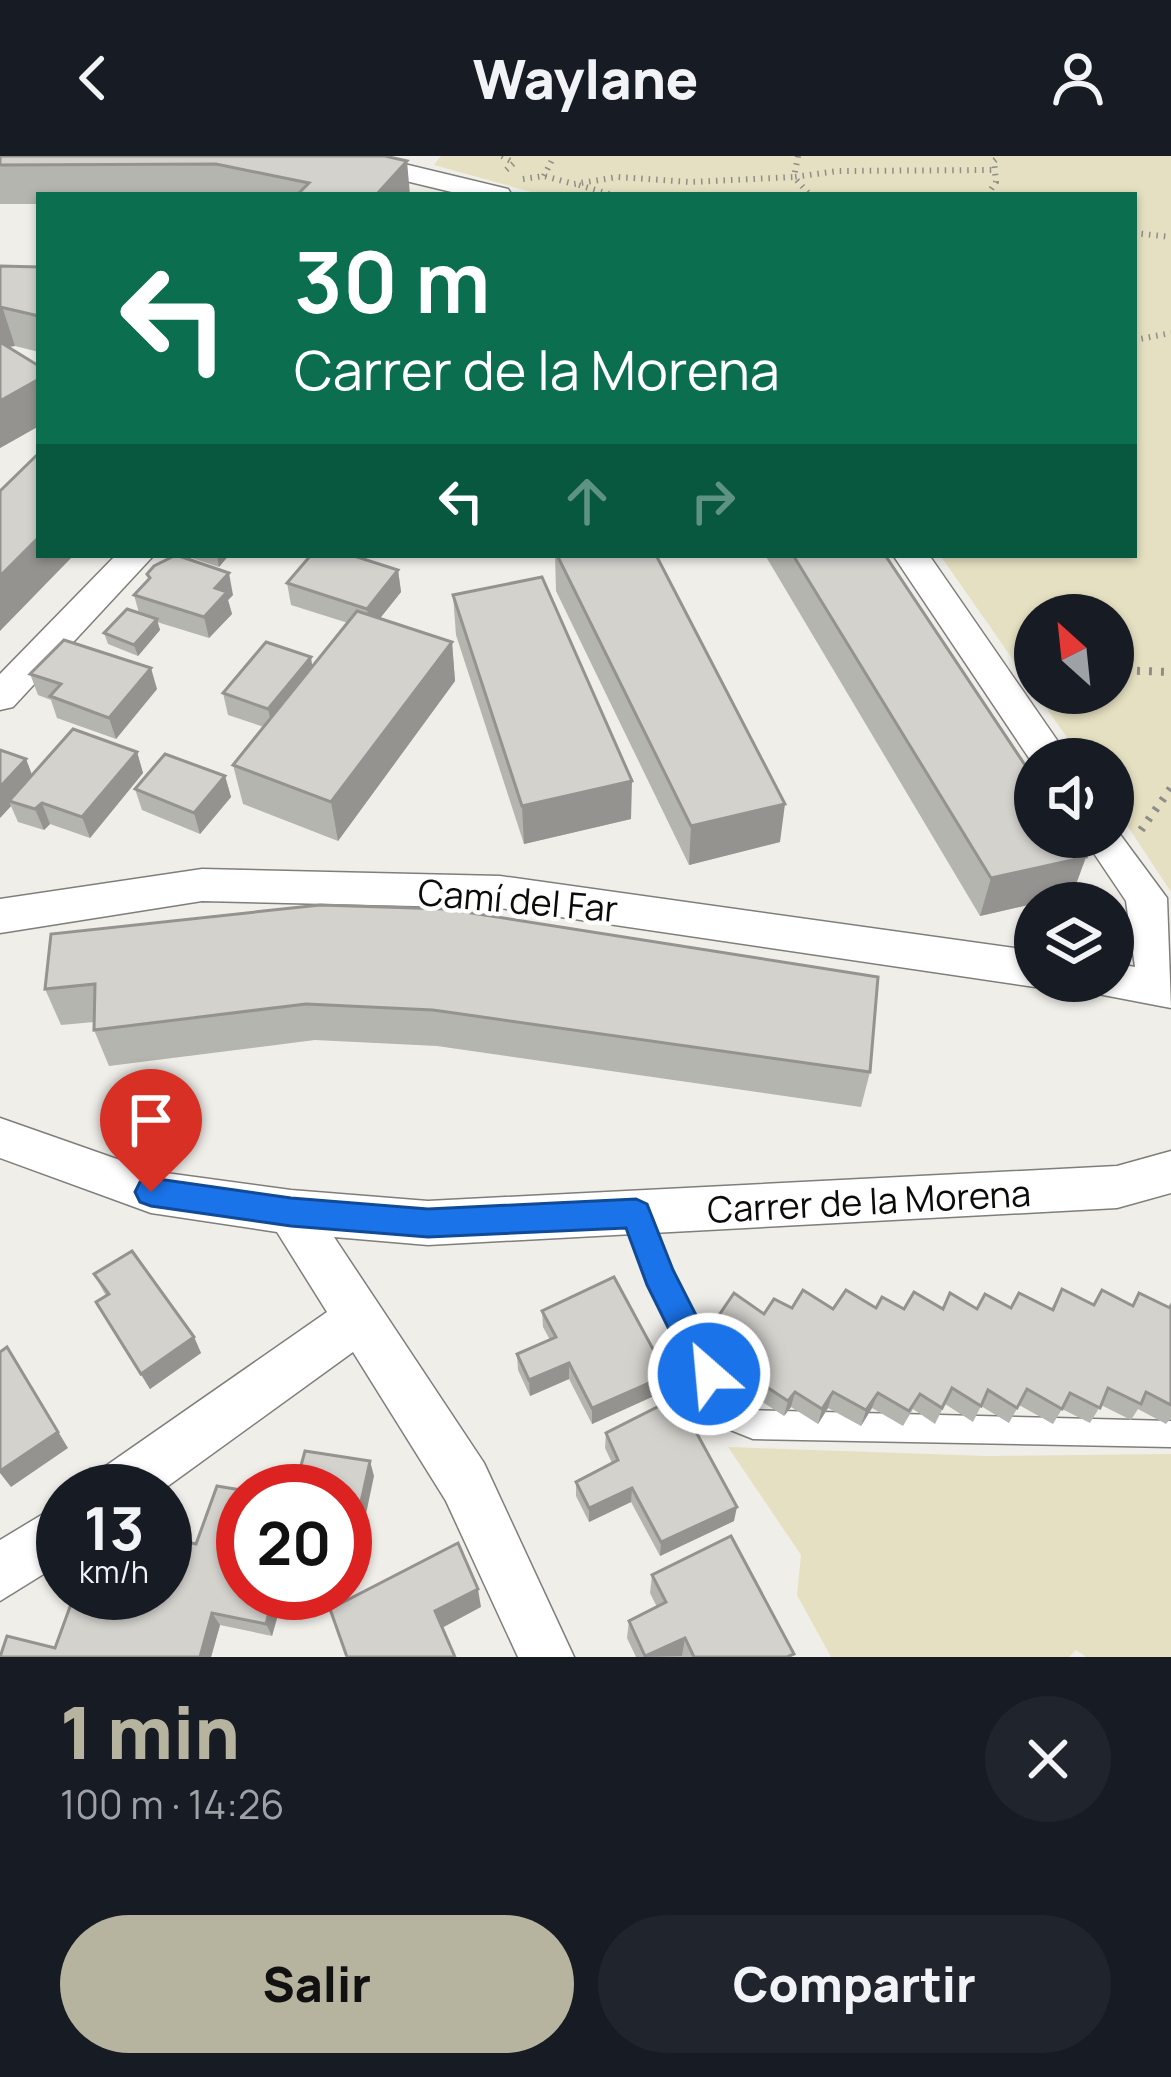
<!DOCTYPE html>
<html lang="es">
<head>
<meta charset="utf-8">
<style>
	:root { --surface:#171b24; --page:#20242c; --text:#f1f3f6; --muted:#9ea1a6; --accent:#b6b39e }
	body { margin:0; font-family:Manrope,sans-serif; background:var(--page); color:var(--text); height:100vh; display:flex; flex-direction:column; font-size:45px; white-space:nowrap }
	* { box-sizing:border-box; margin:0 }
	p { font-size:39px; color:var(--muted) }
	.icon { flex:none; width:66px; height:66px; fill:none; stroke:currentColor; stroke-width:2; stroke-linecap:round; stroke-linejoin:round }
	.map { position:relative; height:1501px; overflow:hidden }
	.panel { display:flex; flex-direction:column; background:var(--surface); flex:1 }
	.panel>* { flex:none }
	.top-card { position:absolute; left:36px; top:36px; width:1101px; height:366px; border-radius:0px; box-shadow:0 3px 9px #0004; background:#0b6e4f; color:#fff; overflow:hidden }
	.needle { width:78px; rotate:333deg }
	.tools { position:absolute; left:1014px; top:438px; display:grid; gap:24px }
	.tools a { display:grid; place-items:center; width:120px; height:120px; border-radius:50%; background:var(--surface); box-shadow:0 3px 9px #0004; font-size:60px }
	.speed { position:absolute; left:36px; top:1308px; display:flex; gap:24px; font-size:60px; font-weight:700; text-align:center }
	.speed>* { display:grid; place-content:center; width:156px; height:156px; border-radius:50%; background:var(--surface); box-shadow:0 3px 9px #0004; line-height:1 }
	.speed small { font-size:30px; font-weight:400 }
	.speed .limit { border:18px solid #d22; background:#fff; color:#111 }
	.pin { position:absolute; display:grid; place-items:center; width:102px; height:102px; color:#fff; margin:-123px -51px; border-radius:50% 50% 50% 0; rotate:-45deg; box-shadow:0 0 12px #0007 }
	.pin .icon { rotate:45deg }
	.me { position:absolute; width:132px; margin:-66px; rotate:333deg; stroke-linejoin:round; filter:drop-shadow(0 0 9px #0008) }
	.turn { display:flex; align-items:center; gap:42px; height:252px; padding:0 60px; font-size:54px }
	.turn .icon { width:156px; height:156px; stroke-width:2.5 }
	.turn b { display:block; font-size:84px; line-height:102px }
	.lanes { display:flex; align-items:center; height:114px; padding:0 60px; background:#0003; justify-content:center; gap:60px; direction:ltr }
	.lanes .off { opacity:.35 }
	.round { display:grid; place-items:center; flex:none; width:126px; height:126px; border-radius:63px; background:var(--page) }
	.head { display:flex; align-items:center; justify-content:space-between; height:204px; padding:0 60px }
	h1 { font-size:72px; font-weight:800; line-height:90px; color:var(--accent) }
	.primary-button { display:flex; gap:24px; margin-top:auto; padding:24px 60px }
	.primary-button a { flex:1; height:138px; border-radius:72px; background:var(--accent); color:#111; font-size:48px; font-weight:800; line-height:138px; text-align:center }
	.primary-button a+a { background:var(--page); color:var(--text) }
	header { display:flex; justify-content:space-between; align-items:center; height:156px; padding:0 60px; background:var(--surface); font-size:54px; font-weight:800 }
	.map>svg:first-child { display:block }
	.green { fill:#e5e0c1 }
	.lines { fill:none; stroke-linecap:round; stroke-linejoin:round }
	.service-casing { stroke:#7f7e7a; stroke-width:3 }
	.minor-casing { stroke:#7f7e7a; stroke-width:3 }
	.path-far1 { stroke:#8e8d8a; stroke-width:6; stroke-dasharray:1.5 6; stroke-linecap:butt }
	.path { stroke:#8e8d8a; stroke-width:8; stroke-dasharray:3 9; stroke-linecap:butt }
	.service { fill:#fff; fill-rule:evenodd }
	.minor { fill:#fff; fill-rule:evenodd }
	.wall { fill:#b5b5b0 }
	.shaded-wall { fill:#949390 }
	.building { fill:#d3d2cd; stroke:#949390; stroke-width:3 }
	.route { fill:#1a73e8; stroke:#114b97; stroke-width:3 }
	.labels { text-anchor:middle; dominant-baseline:central; stroke-width:9; stroke-linejoin:round; paint-order:stroke }
	.street-label { font-size:36px; fill:#0c0b0a; stroke:#fff }
</style>
</head>
<body>
<header><svg class="icon" aria-label="back" viewBox="0 0 24 24"><path d="M15 5l-7 7 7 7"/></svg>Waylane<svg class="icon" aria-label="person" viewBox="0 0 24 24"><circle cx="12" cy="8" r="4"/><path d="M4 21q1-7 8-7t8 7"/></svg></header>
<div class="map">
<svg width="1171" height="1501" viewBox="0 0 1171 1501">
	<rect width="100%" height="100%" fill="#efeee9"/>
	<!-- green -->
	<g class="green">
		<path d="M441 0H1171V736L1113 648V603H1082L1036 537H1113V459H1035V535L940 399H1134V39H542L434 9Z"/>
		<path d="M728 1291 987 1300 1171 1298V1501H1086L1076 1494 1069 1501H831L797 1439 801 1399Z"/>
	</g>
	<g class="lines">
		<!-- service casing -->
		<g class="service-casing">
			<path id="service" d="M636 1047 644 1050 670 1114 734 1243 746 1254 1171 1265V1291L753 1283 728 1273 716 1261 650 1126 624 1058 628 1050Z"/>
		</g>
		<!-- minor casing -->
		<g class="minor-casing">
			<g id="minor">
				<path d="M323 0H371L508 33 512 39H464L327 6Z"/>
				<path d="M116 399H154L13 551 0 554V518Z"/>
				<path d="M893 399H929L1070 603H1035V611Z"/>
				<path d="M1113 669 1167 742 1171 852 1098 838 1091 825H1113V807L1135 811 1126 745 1083 681H1113Z"/>
				<path d="M202 713 500 720 1035 795V825H1050L1035 831 500 752 202 745 0 777V743Z"/>
				<path d="M0 962 151 1015 291 1034 428 1045 1117 1010 1171 995V1037L1117 1052 428 1089 334 1081 484 1307 574 1501H518L446 1345 353 1196 161 1335H89L97 1316 327 1156 277 1076 151 1057 0 1002Z"/>
				<path d="M63 1346V1406L0 1445V1384Z"/>
			</g>
		</g>
		<!-- path-far1 -->
		<g class="path-far1">
			<path d="M502 0 514 7 506 14"/>
			<path d="M798 0 794 21 838 15 992 14"/>
			<path d="M544 20 554 0"/>
			<path d="M523 23 544 20 574 28 618 21 691 26 794 21 810 39"/>
			<path d="M579 29 612 39"/>
			<path d="M987 39 996 26 994 5 1000 0"/>
			<path d="M1134 77 1171 81"/>
			<path d="M1134 184 1171 177"/>
		</g>
		<!-- path -->
		<g class="path">
			<path d="M1113 514 1171 516"/>
			<path d="M1141 674 1171 632"/>
		</g>
		<!-- service -->
		<use href="#service" class="service"/>
		<!-- minor -->
		<use href="#minor" class="minor"/>
	</g>
	<!-- wall -->
	<g class="wall">
		<path d="M0 0H385L410 39H39V48H0Z"/>
		<path d="M0 110 39 111V196L15 190 8 191 39 210V270L0 292Z"/>
		<path d="M189 399H229L219 411 189 401Z"/>
		<path d="M555 399H656L780 686 689 709 556 435Z"/>
		<path d="M765 399H885L1086 701 1072 739 980 760Z"/>
		<path d="M398 414 401 436 380 462 452 486 455 525 338 685 243 648 233 609 264 571 228 559 223 537 312 511 348 467 291 449 287 427Z"/>
		<path d="M147 418 233 439 228 444 232 458 209 482 157 466 160 474 138 500 108 488 104 477 139 457 134 439 149 424Z"/>
		<path d="M453 439 631 663 524 688 456 479Z"/>
		<path d="M30 518 157 533 116 583 57 562 51 544 38 539Z"/>
		<path d="M137 596 143 617 90 682 50 668 44 674 18 666 11 650 0 662 26 603 32 620Z"/>
		<path d="M225 620 231 641 200 678 142 654 135 633Z"/>
		<path d="M51 778 870 916 861 951 437 890 315 884 109 910 94 874V866L61 869 45 833Z"/>
		<path d="M94 1118 194 1181 201 1197 150 1233 96 1146 106 1140Z"/>
		<path d="M1062 1133 1093 1149 1102 1134 1132 1149 1139 1137 1168 1151 1171 1146V1262L1166 1268 1138 1253 1131 1264 1101 1249 1090 1267 1062 1253 1053 1268 1019 1249 1009 1267 981 1250 973 1266 945 1248 935 1268 913 1253 903 1270 872 1252 861 1270 828 1252 818 1268 791 1251 784 1260 741 1232 743 1221 731 1211 733 1199 711 1185 713 1168 792 1152 1051 1153Z"/>
		<path d="M542 1155 665 1235 592 1268 569 1223 530 1240 518 1214 517 1198 550 1184 543 1171Z"/>
		<path d="M606 1277 734 1365 660 1400 631 1346 589 1366 576 1340V1326L612 1307 605 1292Z"/>
		<path d="M652 1419 792 1501H636L627 1482 629 1465 657 1451 650 1437Z"/>
		<path d="M284 1437 272 1480 220 1469 211 1501H0L55 1492 128 1439Z"/>
	</g>
	<!-- shaded-wall -->
	<g class="shaded-wall">
		<path d="M407 5 410 39H376Z"/>
		<path d="M2 150 15 190 0 192V151Z"/>
		<path d="M39 223V270L0 292V245Z"/>
		<path d="M39 381V399H74L0 475V420Z"/>
		<path d="M217 399H229L219 411Z"/>
		<path d="M398 414 401 436 370 475 367 453Z"/>
		<path d="M229 417 233 439 228 444 232 458 209 482 204 461 215 432Z"/>
		<path d="M157 463 160 474 138 500 134 489Z"/>
		<path d="M452 486 455 525 338 685 331 646Z"/>
		<path d="M311 501 314 522 273 574 268 553Z"/>
		<path d="M151 512 157 533 116 583 109 562Z"/>
		<path d="M137 596 143 617 90 682 82 661Z"/>
		<path d="M26 603 34 624 9 645 11 650 0 662V631Z"/>
		<path d="M225 620 231 641 200 678 194 657Z"/>
		<path d="M632 625 631 663 524 688 522 650Z"/>
		<path d="M42 647 50 668 44 674 35 653Z"/>
		<path d="M785 648 780 686 689 709 691 670Z"/>
		<path d="M1086 701 1072 739 980 760 991 722Z"/>
		<path d="M194 1181 201 1197 150 1233 141 1218Z"/>
		<path d="M7 1191 68 1292 11 1331 0 1317Z"/>
		<path d="M569 1207V1223L530 1240 529 1224Z"/>
		<path d="M667 1219 665 1235 592 1268V1252Z"/>
		<path d="M795 1236 791 1251 784 1260 788 1245Z"/>
		<path d="M833 1236 828 1252 818 1268 822 1253Z"/>
		<path d="M878 1237 872 1252 861 1270 866 1254Z"/>
		<path d="M370 1305 374 1320 350 1434 345 1419Z"/>
		<path d="M632 1332 631 1346 589 1366V1352Z"/>
		<path d="M737 1351 734 1365 660 1400 661 1386Z"/>
		<path d="M478 1433 481 1451 440 1473 435 1455Z"/>
		<path d="M274 1437H284L272 1480 266 1468Z"/>
		<path d="M212 1457 220 1469 211 1501H200Z"/>
		<path d="M685 1482 682 1500 645 1501V1500Z"/>
	</g>
	<!-- building -->
	<g class="building">
		<path d="M0 0H385L407 5 376 39H297L309 27 216 8 0 9Z"/>
		<path d="M0 110 39 111V160L0 151Z"/>
		<path d="M0 186 39 210V223L0 245Z"/>
		<path d="M39 297V381L0 420V335Z"/>
		<path d="M176 399 229 417 215 432 227 436 204 461 134 439 150 422 147 418 154 410Z"/>
		<path d="M311 399H351L398 414 367 453 287 427Z"/>
		<path d="M557 399H656L785 648 691 670Z"/>
		<path d="M793 399H885L1035 624V681H1073L1086 701 991 722Z"/>
		<path d="M542 421 632 625 522 650 453 439Z"/>
		<path d="M127 453 157 463 134 489 104 477Z"/>
		<path d="M357 455 452 486 331 646 233 609Z"/>
		<path d="M64 484 151 512 109 562 50 540 61 528 30 518Z"/>
		<path d="M266 486 311 501 268 553 223 537Z"/>
		<path d="M73 573 137 596 82 661 42 647 35 653 9 645Z"/>
		<path d="M0 594 26 603 0 631Z"/>
		<path d="M165 598 225 620 194 657 135 633Z"/>
		<path d="M320 749 446 753 878 821 870 916 433 854 306 848 94 874 95 828 45 833 51 778Z"/>
		<path d="M132 1095 194 1181 141 1218 96 1146 109 1138 94 1118Z"/>
		<path d="M614 1121 667 1219 592 1252 569 1207 529 1224 517 1198 556 1181 542 1155Z"/>
		<path d="M1062 1133 1094 1149 1102 1134 1133 1150 1139 1137 1170 1152 1171 1149V1249L1146 1236 1141 1248 1108 1232 1100 1252 1070 1237 1062 1253 1027 1233 1017 1252 988 1234 981 1250 952 1232 942 1252 920 1238 909 1255 878 1237 866 1254 833 1236 822 1253 795 1236 788 1245 744 1216 750 1208 734 1195 740 1185 713 1168 734 1137 764 1158 774 1143 792 1152 803 1134 833 1153 846 1134 876 1152 882 1141 904 1153 914 1136 943 1153 950 1137 977 1153 985 1138 1011 1152 1019 1137 1053 1154Z"/>
		<path d="M7 1191 58 1276 0 1315V1196Z"/>
		<path d="M677 1241 737 1351 661 1386 632 1332 589 1352 576 1326 618 1304 606 1277Z"/>
		<path d="M305 1295 370 1305 345 1419V1335H294Z"/>
		<path d="M217 1330 247 1335H243V1437H274L266 1468 212 1457 200 1501H0L7 1480 55 1492 75 1437H118L128 1439 129 1437H165V1381L196 1388Z"/>
		<path d="M731 1380 794 1498 787 1501H694L685 1482 645 1500 629 1465 666 1446 652 1419Z"/>
		<path d="M458 1387 478 1433 435 1455 455 1501H347L330 1453Z"/>
	</g>
	<!-- route -->
	<path class="route" d="M151 1022 291 1042 428 1053 636 1043 647 1048 673 1114 726 1218 721 1230 709 1234 697 1230 647 1129 626 1072 428 1081 291 1070 151 1050 140 1046 135 1036 140 1026Z"/>
	<g class="labels">
		<!-- street labels -->
		<g class="street-label">
			<text transform="translate(518 744) rotate(5)">Camí del Far</text>
			<text transform="translate(869 1045) rotate(-3)">Carrer de la Morena</text>
		</g>
	</g>
</svg>
<div class="tools">
<a><svg class="needle" viewBox="-14 -14 28 28"><path d="M0-13l5 13h-10z" fill="#e53935"/><path d="M0 13l5-13h-10z" fill="#9ea1a6"/></svg></a>
<a><svg class="icon" aria-label="sound" viewBox="0 0 24 24"><path d="M4 9h4l5-4v14l-5-4H4zM17 9q2 3 0 6"/></svg></a>
<a><svg class="icon" aria-label="layers" viewBox="0 0 24 24"><path d="M12 4l9 5-9 5-9-5zM3 14l9 5 9-5"/></svg></a>
</div>
<div class="speed"><div>13<small>km/h</small></div><div class="limit">20</div></div>
<div class="pin" style="left:151px;top:1036px;background:#d93025"><svg class="icon" aria-label="arrive" viewBox="0 0 24 24"><path d="M6 21V4h12l-3 4 3 4H6"/></svg></div>
<svg class="me" style="left:709px;top:1218px" viewBox="-20 -20 40 40"><circle r="17" fill="#1a73e8" stroke="#fff" stroke-width="3"/><path d="M0-11L8 9 0 5-8 9z" fill="#fff"/></svg>
<div class="top-card">
<div class="turn"><svg class="icon" aria-label="left" viewBox="0 0 24 24"><path d="M17 20v-9H6M10 6l-5 5 5 5"/></svg><div><b>30 m</b>Carrer de la Morena</div></div>
<div class="lanes"><svg class="icon" aria-label="left" viewBox="0 0 24 24"><path d="M17 20v-9H6M10 6l-5 5 5 5"/></svg><svg class="icon off" aria-label="ahead" viewBox="0 0 24 24"><path d="M12 20V5M6 11l6-6 6 6"/></svg><svg class="icon off" aria-label="right" viewBox="0 0 24 24"><path d="M7 20v-9h11M14 6l5 5-5 5"/></svg></div>
</div>
</div>
<section class="panel">
<div class="head"><div><h1>1 min</h1><p>100 m · 14:26</p></div><a class="round"><svg class="icon" aria-label="close" viewBox="0 0 24 24"><path d="M6 6l12 12M18 6L6 18"/></svg></a></div>
<div class="primary-button"><a>Salir</a><a>Compartir</a></div>
</section>
</body>
</html>
